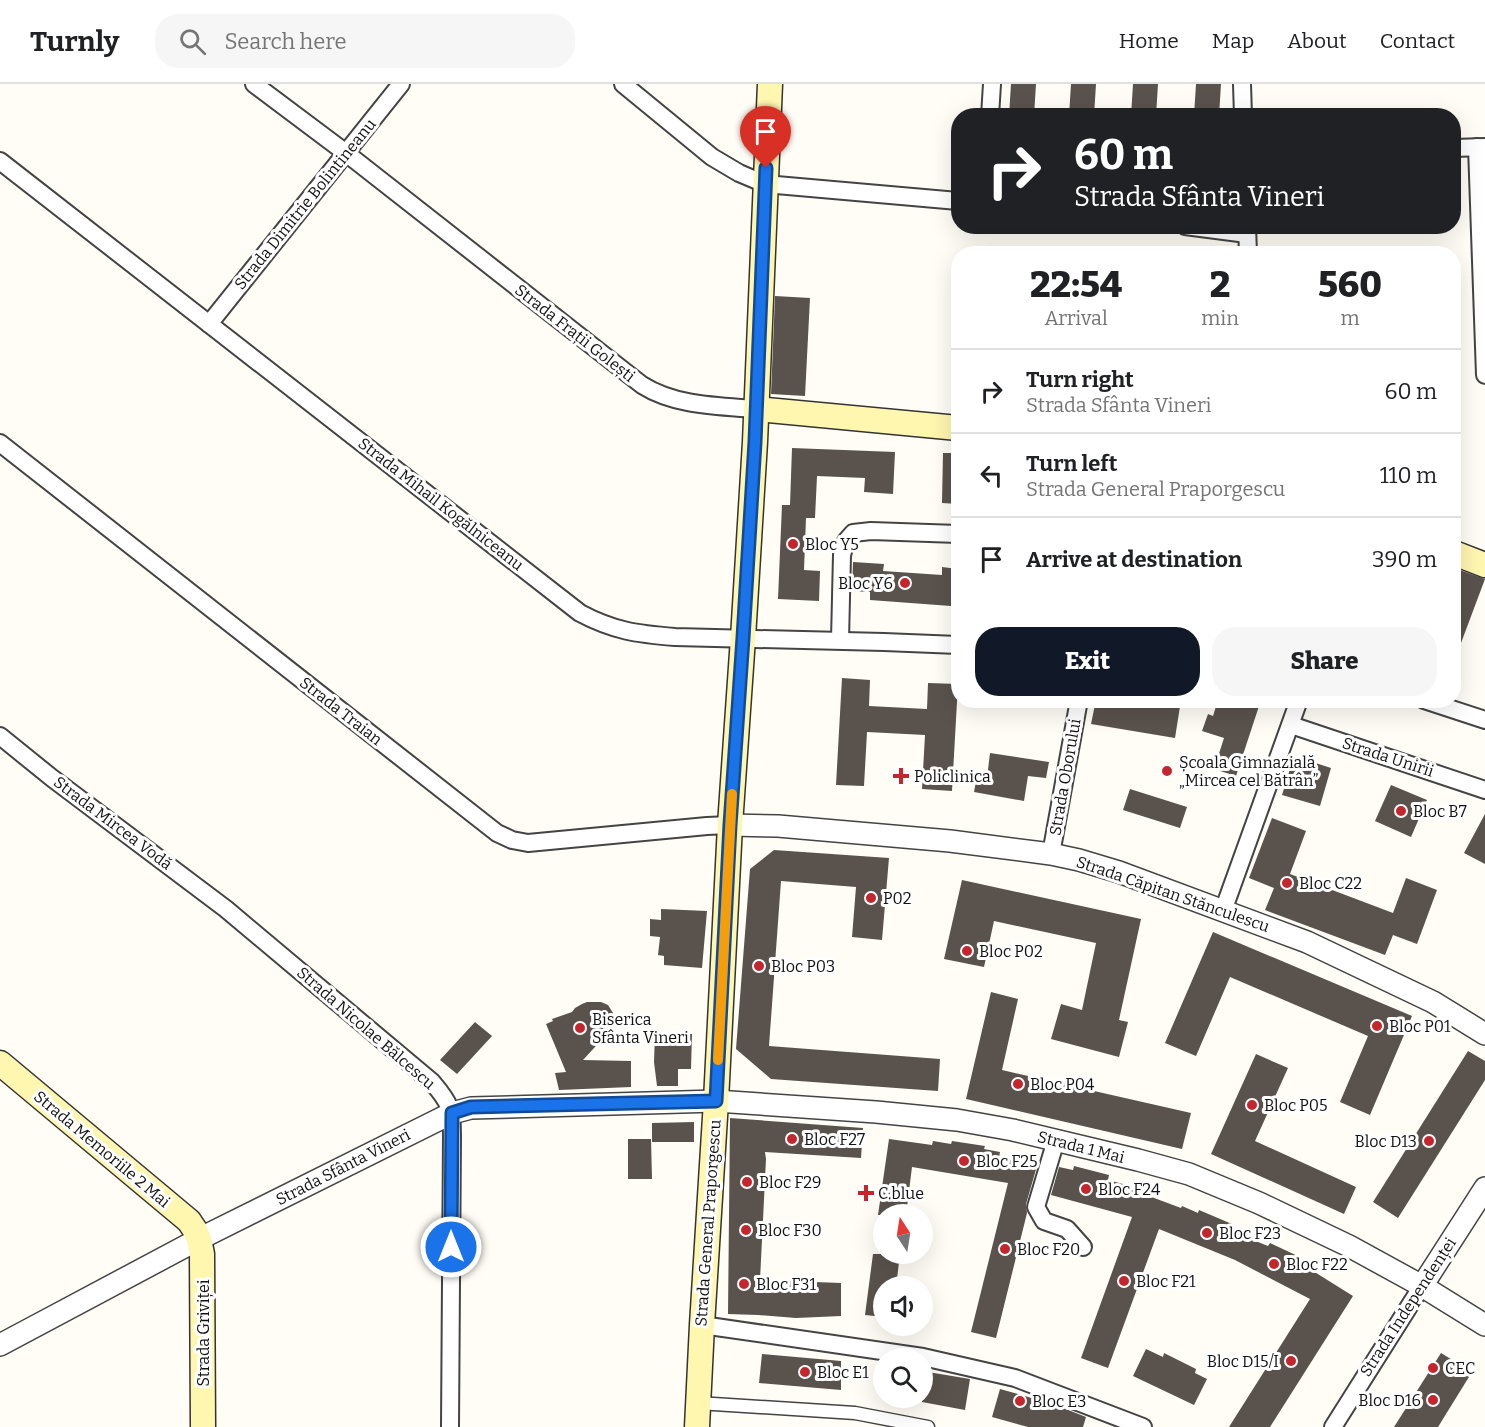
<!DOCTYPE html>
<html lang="en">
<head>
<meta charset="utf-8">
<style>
	:root { --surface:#fff; --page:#f6f6f6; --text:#202124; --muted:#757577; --line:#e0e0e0; --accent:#111827 }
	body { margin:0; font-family:Bitter,serif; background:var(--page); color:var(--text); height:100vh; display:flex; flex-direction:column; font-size:22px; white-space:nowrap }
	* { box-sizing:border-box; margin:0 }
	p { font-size:20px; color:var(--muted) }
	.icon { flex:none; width:33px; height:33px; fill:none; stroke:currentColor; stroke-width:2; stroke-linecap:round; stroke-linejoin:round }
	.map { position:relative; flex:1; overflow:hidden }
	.drawer { position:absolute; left:951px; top:162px; width:510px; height:462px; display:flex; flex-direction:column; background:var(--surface); border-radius:24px; box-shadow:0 6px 24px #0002 }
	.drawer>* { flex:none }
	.top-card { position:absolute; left:951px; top:24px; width:510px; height:126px; border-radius:24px; box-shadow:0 6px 24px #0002; background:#202124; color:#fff; overflow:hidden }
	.needle { width:39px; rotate:348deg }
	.controls { position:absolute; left:873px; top:1120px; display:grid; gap:12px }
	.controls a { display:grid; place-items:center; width:60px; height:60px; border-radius:50%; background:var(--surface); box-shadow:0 6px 24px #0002; font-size:30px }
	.pin { position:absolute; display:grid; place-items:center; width:51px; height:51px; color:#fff; margin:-62px -26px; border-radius:50% 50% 50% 0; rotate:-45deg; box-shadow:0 0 6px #0007 }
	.pin .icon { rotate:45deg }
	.me { position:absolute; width:66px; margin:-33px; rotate:0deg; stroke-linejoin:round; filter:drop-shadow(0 0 4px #0008) }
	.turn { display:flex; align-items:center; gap:21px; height:126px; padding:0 24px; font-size:27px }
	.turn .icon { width:78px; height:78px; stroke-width:2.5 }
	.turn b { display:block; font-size:42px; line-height:51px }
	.eta { display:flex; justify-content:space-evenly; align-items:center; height:102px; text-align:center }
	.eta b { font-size:36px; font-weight:800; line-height:42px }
	.cta { display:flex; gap:12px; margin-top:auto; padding:12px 24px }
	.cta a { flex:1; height:69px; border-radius:24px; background:var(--accent); color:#fff; font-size:24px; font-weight:800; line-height:69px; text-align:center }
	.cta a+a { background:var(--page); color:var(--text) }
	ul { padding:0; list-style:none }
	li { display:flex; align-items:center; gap:18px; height:84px; padding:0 24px; border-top:2px solid var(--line) }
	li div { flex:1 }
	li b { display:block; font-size:22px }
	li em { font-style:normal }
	header { display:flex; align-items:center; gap:36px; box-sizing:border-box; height:84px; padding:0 30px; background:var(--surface); border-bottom:2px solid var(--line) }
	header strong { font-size:28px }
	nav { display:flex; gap:33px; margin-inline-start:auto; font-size:21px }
	.search { width:420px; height:54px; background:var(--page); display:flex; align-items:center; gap:15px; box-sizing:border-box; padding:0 21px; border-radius:24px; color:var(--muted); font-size:22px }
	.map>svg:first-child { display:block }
	.building { fill:#5a524d }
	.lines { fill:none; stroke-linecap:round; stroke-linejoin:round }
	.pedestrian-casing { stroke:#444; stroke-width:15 }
	.minor-casing { stroke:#444; stroke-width:20 }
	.tertiary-casing { stroke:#444; stroke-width:24 }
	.secondary-casing { stroke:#333; stroke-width:27 }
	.pedestrian { stroke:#fff; stroke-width:12 }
	.minor { stroke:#fff; stroke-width:16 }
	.tertiary { stroke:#fff; stroke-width:21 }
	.secondary { stroke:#fff6b0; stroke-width:24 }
	.route-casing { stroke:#114b97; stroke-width:15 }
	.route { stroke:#1a73e8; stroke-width:10 }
	.slow { stroke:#f59e0b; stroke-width:10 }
	.poi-dot { fill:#c4262e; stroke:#fff; stroke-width:2 }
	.labels { text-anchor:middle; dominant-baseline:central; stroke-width:6; stroke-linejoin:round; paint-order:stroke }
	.street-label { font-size:16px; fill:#111; stroke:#fff }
	.poi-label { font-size:16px; fill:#111; stroke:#fff; text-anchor:start }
</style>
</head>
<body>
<header>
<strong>Turnly</strong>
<div class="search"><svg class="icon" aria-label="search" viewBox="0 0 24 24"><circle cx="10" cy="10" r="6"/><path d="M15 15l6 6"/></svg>Search here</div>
<nav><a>Home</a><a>Map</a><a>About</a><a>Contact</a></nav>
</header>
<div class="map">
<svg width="1485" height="1343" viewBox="0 0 1485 1343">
	<rect width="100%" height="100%" fill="#fffdf5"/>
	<!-- building -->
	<g class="building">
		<path d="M1011 0H1036L1034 32H1009Z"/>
		<path d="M1071 0H1096L1094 32H1069Z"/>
		<path d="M1133 0H1158L1156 32H1131Z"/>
		<path d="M1196 0H1221L1219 32H1194Z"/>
		<path d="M775 212 810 214 805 312 771 310Z"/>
		<path d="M792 364 895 368 893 410 864 408 865 394 817 392 815 434H806L804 486 820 487 819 517 778 515 782 421H790Z"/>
		<path d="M943 369H958V420L942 419Z"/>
		<path d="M853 478 884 480 883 487 942 491V483L958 485V513L952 512 951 522 870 516V508L852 507Z"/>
		<path d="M1454 484 1485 495 1455 575H1454Z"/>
		<path d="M842 594 870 596 869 622 927 625 928 599 958 600 952 707 922 705 925 651 867 648 864 702 836 701Z"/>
		<path d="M1096 616H1181L1175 654 1091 640Z"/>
		<path d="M1218 616H1261L1236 692 1214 685 1224 654 1202 647 1208 630 1213 632Z"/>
		<path d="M990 669 1049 678 1046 694 1028 692 1024 717 974 708 977 692 987 694Z"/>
		<path d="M1294 672 1331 684 1320 722 1282 711Z"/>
		<path d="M1391 701 1427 716 1411 753 1375 737Z"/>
		<path d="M1130 705 1187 723 1180 744 1123 726Z"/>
		<path d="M1485 730V780L1464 769Z"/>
		<path d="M1272 734 1306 747 1290 790 1393 829 1406 794 1437 806 1417 860 1393 851 1385 871 1265 826 1274 804 1249 794Z"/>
		<path d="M774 766 889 774 882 856 852 853 856 803 781 797 769 962 940 975 938 1007 771 995 736 965 750 785Z"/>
		<path d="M962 796 1141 835 1119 936 1128 938 1119 973 1051 955 1061 920 1082 926 1096 859 994 837 984 883 944 875Z"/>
		<path d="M661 825 707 827 702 884 664 881V872L658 871 660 853 650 852V835L661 836Z"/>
		<path d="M1213 848 1412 932 1370 1031 1340 1018 1368 952 1230 893 1196 972 1165 959Z"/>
		<path d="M991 908 1018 915 1002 986 1191 1029 1182 1065 966 1015Z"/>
		<path d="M587 918H601L608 921 613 929 614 939 611 948 606 951 583 976 631 977V1003L559 1006 555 989 566 988 546 940 553 937 552 935 572 928 575 924 582 920Z"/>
		<path d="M475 938 492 952 457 990 440 976Z"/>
		<path d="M655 949 692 950 691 985H678V1002H657L654 978Z"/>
		<path d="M1468 967 1485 977V996L1398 1134 1373 1118Z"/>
		<path d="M1256 970 1288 984 1255 1057 1356 1103 1344 1130 1211 1070Z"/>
		<path d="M730 1034 863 1044 861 1074 765 1068 766 1075 760 1196 841 1199V1232L796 1234 758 1231 728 1230Z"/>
		<path d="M694 1038V1058H652V1039Z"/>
		<path d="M628 1055H651L652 1095H628Z"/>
		<path d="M889 1055 932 1061 933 1057 951 1060 952 1057 985 1062 984 1065 1000 1068 999 1073 1037 1082 1026 1120 1027 1129 996 1254 971 1248 1008 1099 912 1083 906 1131H878Z"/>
		<path d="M1074 1082 1109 1091 1108 1096 1123 1100 1122 1102 1181 1124 1182 1122 1198 1129 1199 1126 1232 1140 1230 1143 1244 1149 1243 1152 1268 1162 1270 1159 1302 1174 1301 1176 1315 1183 1313 1187 1353 1212 1270 1343H1229L1310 1215 1235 1176 1159 1145 1108 1284 1081 1274 1132 1133 1051 1111 1059 1083 1073 1086Z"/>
		<path d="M873 1170H900L896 1203H884V1233L865 1231Z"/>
		<path d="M1146 1265 1163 1273 1164 1269 1196 1285 1195 1289 1207 1295 1194 1321 1133 1292Z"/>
		<path d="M1441 1269 1472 1288 1438 1343H1394Z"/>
		<path d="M762 1270 841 1277V1306L759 1299Z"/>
		<path d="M922 1287 970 1295 965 1326 922 1318Z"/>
		<path d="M1000 1305 1053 1320 1086 1333 1083 1343H1028L992 1333Z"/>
	</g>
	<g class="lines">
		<!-- pedestrian casing -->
		<g class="pedestrian-casing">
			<path id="pedestrian" d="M698 1319 855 1329 928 1343"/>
		</g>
		<!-- minor casing -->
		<g class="minor-casing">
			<g id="minor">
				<path d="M254 0 346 69 642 301C675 322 718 322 756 325"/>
				<path d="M623 0 712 73 739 89 765 100 958 117"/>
				<path d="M1242 0 1243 32"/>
				<path d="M990 32 992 0"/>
				<path d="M1477 63 1485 291"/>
				<path d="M1454 64 1485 63"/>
				<path d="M0 77 580 529C614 547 637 550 675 553L884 558 958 561"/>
				<path d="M1185 142 1247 150"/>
				<path d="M1247 142 1248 170"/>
				<path d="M209 240 401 0"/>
				<path d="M0 359 497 749 512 756 528 759 707 742 730 741"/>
				<path d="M840 556 842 471 846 457 853 449 871 447 958 450"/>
				<path d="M1424 616 1485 636"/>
				<path d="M1291 641 1485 706"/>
				<path d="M0 652 52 694 226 825 432 998C450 1019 452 1024 452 1051L450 1343"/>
				<path d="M1051 770 1079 616"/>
				<path d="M1223 827 1299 616"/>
				<path d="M1056 1056 1036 1123 1044 1137 1067 1145 1083 1163"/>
				<path d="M702 1241 923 1273 1015 1294 1143 1343"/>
				<path d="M1333 1343 1422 1202"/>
			</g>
		</g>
		<!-- tertiary casing -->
		<g class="tertiary-casing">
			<g id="tertiary">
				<path d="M730 741 778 742 950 757 1051 770 1079 776 1119 788 1307 858 1433 918 1485 950"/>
				<path d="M1422 1202 1485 1104"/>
				<path d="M0 1261 199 1155 452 1029 471 1024 716 1017 876 1028 957 1036 1013 1046 1138 1076 1189 1090 1259 1119 1349 1162 1422 1202 1485 1241"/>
			</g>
		</g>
		<!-- secondary casing -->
		<g class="secondary-casing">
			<g id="secondary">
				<path d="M756 325 958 344"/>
				<path d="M1454 469 1485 481"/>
				<path d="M0 979 189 1137 195 1146 199 1155 202 1170 203 1343"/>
				<path d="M697 1343 702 1241 716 1017 730 741 743 554 755 358 770 0"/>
			</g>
		</g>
		<!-- pedestrian -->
		<use href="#pedestrian" class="pedestrian"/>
		<!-- minor -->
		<use href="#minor" class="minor"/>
		<!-- tertiary -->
		<use href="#tertiary" class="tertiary"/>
		<!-- secondary -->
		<use href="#secondary" class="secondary"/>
	</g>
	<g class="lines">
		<!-- route casing -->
		<g class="route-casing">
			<path id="route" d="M451 1163 452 1029 471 1023 716 1017 730 741 743 554 755 358 766 84"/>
		</g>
		<!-- route -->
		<use href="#route" class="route"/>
		<!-- slow -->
		<path class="slow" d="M718 976 732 710"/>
	</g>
	<!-- markers -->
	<g class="poi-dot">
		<circle cx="793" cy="460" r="6"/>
		<circle cx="905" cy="499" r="6"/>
		<circle cx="1167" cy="687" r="6"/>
		<path d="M898 683h6v6h6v6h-6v6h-6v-6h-6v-6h6z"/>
		<circle cx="1401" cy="727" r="6"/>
		<circle cx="1287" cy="799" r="6"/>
		<circle cx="871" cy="814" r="6"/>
		<circle cx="967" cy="867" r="6"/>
		<circle cx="759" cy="882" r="6"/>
		<circle cx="1377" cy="942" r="6"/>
		<circle cx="580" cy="944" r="6"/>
		<circle cx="1018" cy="1000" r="6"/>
		<circle cx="1252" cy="1021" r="6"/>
		<circle cx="792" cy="1055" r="6"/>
		<circle cx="1429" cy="1057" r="6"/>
		<circle cx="964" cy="1077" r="6"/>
		<circle cx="747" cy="1098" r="6"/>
		<circle cx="1086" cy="1105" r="6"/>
		<path d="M863 1100h6v6h6v6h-6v6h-6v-6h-6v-6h6z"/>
		<circle cx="746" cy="1146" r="6"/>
		<circle cx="1207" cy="1149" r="6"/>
		<circle cx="1005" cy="1165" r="6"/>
		<circle cx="1274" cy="1180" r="6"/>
		<circle cx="1124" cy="1197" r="6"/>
		<circle cx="744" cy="1200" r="6"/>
		<circle cx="1291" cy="1277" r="6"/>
		<circle cx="1433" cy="1284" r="6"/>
		<circle cx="805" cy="1288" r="6"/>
		<circle cx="1433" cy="1316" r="6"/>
		<circle cx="1020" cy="1317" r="6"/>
	</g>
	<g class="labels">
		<!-- street labels -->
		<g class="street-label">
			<text transform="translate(305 120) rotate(-51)">Strada Dimitrie Bolintineanu</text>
			<text transform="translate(575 249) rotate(38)">Strada Frații Golești</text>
			<text transform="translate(441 420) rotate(38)">Strada Mihail Kogălniceanu</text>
			<text transform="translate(341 627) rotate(38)">Strada Traian</text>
			<text transform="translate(1388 673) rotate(18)">Strada Unirii</text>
			<text transform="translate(1065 693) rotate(-80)">Strada Oborului</text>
			<text transform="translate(113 739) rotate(37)">Strada Mircea Vodă</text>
			<text transform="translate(1173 810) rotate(19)">Strada Căpitan Stănculescu</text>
			<text transform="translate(366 944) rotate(41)">Strada Nicolae Bălcescu</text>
			<text transform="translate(1081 1063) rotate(14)">Strada 1 Mai</text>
			<text transform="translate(102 1065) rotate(40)">Strada Memoriile 2 Mai</text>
			<text transform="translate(343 1083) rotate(-27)">Strada Sfânta Vineri</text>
			<text transform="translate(708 1139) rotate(-86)">Strada General Praporgescu</text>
			<text transform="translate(1408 1223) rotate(-57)">Strada Independenței</text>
			<text transform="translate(203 1249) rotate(-90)">Strada Griviței</text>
		</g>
		<!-- poi labels -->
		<g class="poi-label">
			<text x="805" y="460">Bloc Y5</text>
			<text x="893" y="499" text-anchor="end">Bloc Y6</text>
			<text x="1179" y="678">Școala Gimnazială<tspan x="1179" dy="18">„Mircea cel Bătrân”</tspan></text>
			<text x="914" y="692">Policlinica</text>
			<text x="1413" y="727">Bloc B7</text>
			<text x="1299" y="799">Bloc C22</text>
			<text x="883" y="814">P02</text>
			<text x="979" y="867">Bloc P02</text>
			<text x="771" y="882">Bloc P03</text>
			<text x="592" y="935">Biserica<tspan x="592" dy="18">Sfânta Vineri</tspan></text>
			<text x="1389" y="942">Bloc P01</text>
			<text x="1030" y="1000">Bloc P04</text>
			<text x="1264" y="1021">Bloc P05</text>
			<text x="804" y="1055">Bloc F27</text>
			<text x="1417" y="1057" text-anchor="end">Bloc D13</text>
			<text x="976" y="1077">Bloc F25</text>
			<text x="759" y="1098">Bloc F29</text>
			<text x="1098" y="1105">Bloc F24</text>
			<text x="878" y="1109">C.blue</text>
			<text x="758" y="1146">Bloc F30</text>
			<text x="1219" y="1149">Bloc F23</text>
			<text x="1017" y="1165">Bloc F20</text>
			<text x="1286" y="1180">Bloc F22</text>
			<text x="1136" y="1197">Bloc F21</text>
			<text x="756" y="1200">Bloc F31</text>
			<text x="1279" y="1277" text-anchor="end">Bloc D15/I</text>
			<text x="1445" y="1284">CEC</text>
			<text x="817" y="1288">Bloc E1</text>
			<text x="1421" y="1316" text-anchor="end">Bloc D16</text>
			<text x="1032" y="1317">Bloc E3</text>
		</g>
	</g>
</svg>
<div class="controls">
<a><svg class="needle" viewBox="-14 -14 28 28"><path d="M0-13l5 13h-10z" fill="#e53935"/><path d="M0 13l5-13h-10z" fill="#757577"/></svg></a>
<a><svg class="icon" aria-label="sound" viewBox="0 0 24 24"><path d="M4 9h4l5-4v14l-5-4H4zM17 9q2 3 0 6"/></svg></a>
<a><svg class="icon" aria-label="search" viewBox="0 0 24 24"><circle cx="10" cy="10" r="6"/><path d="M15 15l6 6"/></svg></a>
</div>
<div class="pin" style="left:766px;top:84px;background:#d93025"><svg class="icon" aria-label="arrive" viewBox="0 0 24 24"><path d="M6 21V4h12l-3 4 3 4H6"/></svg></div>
<svg class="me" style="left:451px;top:1163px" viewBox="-20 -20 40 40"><circle r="17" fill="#1a73e8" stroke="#fff" stroke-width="3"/><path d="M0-11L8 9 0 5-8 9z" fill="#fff"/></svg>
<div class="top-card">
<div class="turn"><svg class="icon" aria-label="right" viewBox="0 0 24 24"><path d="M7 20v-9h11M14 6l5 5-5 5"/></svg><div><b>60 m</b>Strada Sfânta Vineri</div></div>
</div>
<section class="drawer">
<div class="eta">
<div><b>22:54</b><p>Arrival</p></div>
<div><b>2</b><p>min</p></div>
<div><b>560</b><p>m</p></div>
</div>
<ul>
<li><svg class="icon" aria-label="right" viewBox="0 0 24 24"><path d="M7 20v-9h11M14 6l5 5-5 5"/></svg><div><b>Turn right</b><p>Strada Sfânta Vineri</p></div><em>60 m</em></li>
<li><svg class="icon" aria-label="left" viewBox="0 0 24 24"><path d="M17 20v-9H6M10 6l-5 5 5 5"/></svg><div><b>Turn left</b><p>Strada General Praporgescu</p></div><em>110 m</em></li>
<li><svg class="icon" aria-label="arrive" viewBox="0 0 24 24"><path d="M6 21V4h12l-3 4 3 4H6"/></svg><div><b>Arrive at destination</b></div><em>390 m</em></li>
</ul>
<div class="cta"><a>Exit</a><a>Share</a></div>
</section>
</div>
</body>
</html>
